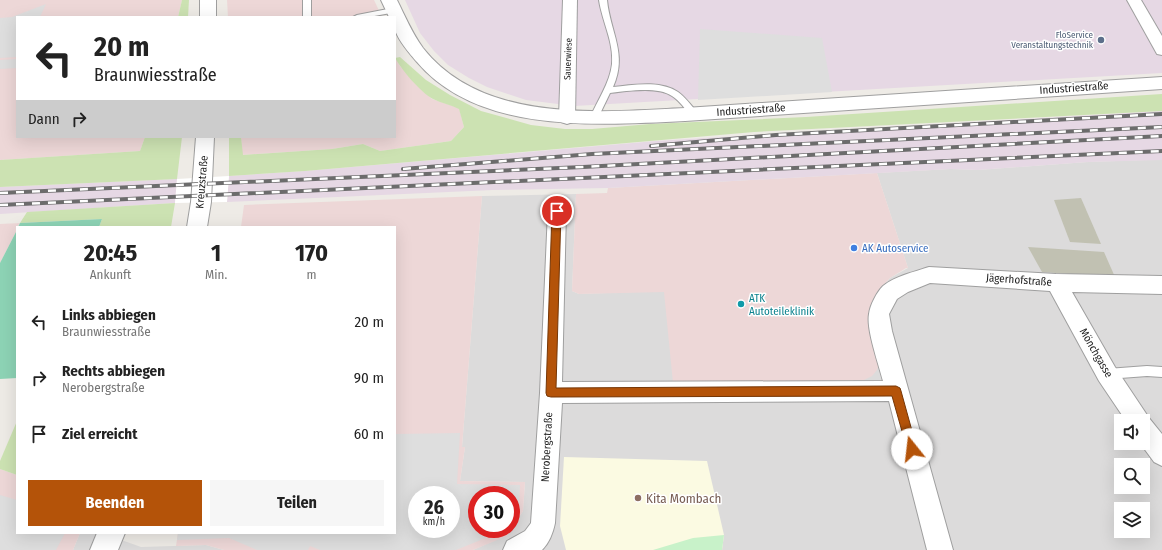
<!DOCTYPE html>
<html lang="de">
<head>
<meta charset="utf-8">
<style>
	:root { --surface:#fff; --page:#f6f6f6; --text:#222; --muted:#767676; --accent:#b45309 }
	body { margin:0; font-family:"Fira Sans Condensed",sans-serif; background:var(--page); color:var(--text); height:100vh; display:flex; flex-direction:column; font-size:15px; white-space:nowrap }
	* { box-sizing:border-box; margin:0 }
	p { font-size:13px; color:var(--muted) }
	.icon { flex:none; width:22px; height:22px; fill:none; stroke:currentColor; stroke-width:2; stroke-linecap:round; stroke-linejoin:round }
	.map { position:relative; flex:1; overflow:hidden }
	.details { position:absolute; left:16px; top:226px; width:380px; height:308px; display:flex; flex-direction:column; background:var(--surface); border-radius:0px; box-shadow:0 4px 16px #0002 }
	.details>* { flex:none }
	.guide { position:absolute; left:16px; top:16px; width:380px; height:122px; border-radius:0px; box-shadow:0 4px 16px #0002; background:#fff; color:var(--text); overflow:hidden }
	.controls { position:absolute; left:1114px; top:414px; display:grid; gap:8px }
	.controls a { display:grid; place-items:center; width:36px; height:36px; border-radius:0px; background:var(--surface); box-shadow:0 4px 16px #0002; font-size:20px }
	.speed { position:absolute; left:408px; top:486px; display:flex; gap:8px; font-size:20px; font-weight:700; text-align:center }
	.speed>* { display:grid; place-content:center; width:52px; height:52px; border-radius:50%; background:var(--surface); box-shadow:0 4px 16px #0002; line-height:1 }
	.speed small { font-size:10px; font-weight:400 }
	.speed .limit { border:6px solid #d22; background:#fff; color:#111 }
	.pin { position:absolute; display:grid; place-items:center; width:34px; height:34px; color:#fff; margin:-17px; border:2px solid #fff; border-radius:50%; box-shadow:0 1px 4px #0007 }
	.me { position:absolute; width:44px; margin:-22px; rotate:344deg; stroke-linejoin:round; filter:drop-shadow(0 0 3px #0008) }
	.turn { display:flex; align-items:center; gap:14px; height:84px; padding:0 12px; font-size:18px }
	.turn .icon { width:52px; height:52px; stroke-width:2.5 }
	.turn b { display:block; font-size:28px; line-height:34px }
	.then { display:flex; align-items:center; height:38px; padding:0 12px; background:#0003; gap:8px; font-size:15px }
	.eta { display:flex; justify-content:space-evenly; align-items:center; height:68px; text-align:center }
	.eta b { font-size:24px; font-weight:700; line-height:28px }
	.primary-button { display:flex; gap:8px; margin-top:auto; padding:8px 12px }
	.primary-button a { flex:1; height:46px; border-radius:0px; background:var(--accent); color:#fff; font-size:16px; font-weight:700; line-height:46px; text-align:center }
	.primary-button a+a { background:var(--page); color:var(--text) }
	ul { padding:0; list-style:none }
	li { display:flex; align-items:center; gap:12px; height:56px; padding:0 12px }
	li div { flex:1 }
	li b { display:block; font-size:15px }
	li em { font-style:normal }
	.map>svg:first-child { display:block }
	.residential { fill:#dcdbdb; fill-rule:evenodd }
	.commercial { fill:#edd7d7; fill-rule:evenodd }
	.industrial { fill:#e6d8e4 }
	.education { fill:#fbfae2 }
	.construction { fill:#c1c1b2 }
	.grass { fill:#cce2b2 }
	.park { fill:#c8f2c9 }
	.pitch { fill:#8dd3b5 }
	.parking { fill:#dedede; fill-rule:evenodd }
	.pier { fill:#fff }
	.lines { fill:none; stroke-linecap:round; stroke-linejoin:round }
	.service-casing { stroke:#9f9f9f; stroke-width:2 }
	.minor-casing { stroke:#9f9f9f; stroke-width:2 }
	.tertiary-casing { stroke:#9f9f9f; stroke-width:2 }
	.service { fill:#fff; fill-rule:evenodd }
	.minor { fill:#fff; fill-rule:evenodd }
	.tertiary { fill:#fff; fill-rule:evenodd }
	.rail-casing { stroke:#6c6c6c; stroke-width:4 }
	.rail { stroke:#fff; stroke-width:2.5; stroke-dasharray:8; stroke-linecap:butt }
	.route { fill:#b45309; stroke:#753606 }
	.service-dot { fill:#5c6f8a; stroke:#fff; stroke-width:1.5 }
	.shop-dot { fill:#3f7fe0; stroke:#fff; stroke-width:1.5 }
	.culture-dot { fill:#0f9aa8; stroke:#fff; stroke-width:1.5 }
	.education-dot { fill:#8d6e63; stroke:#fff; stroke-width:1.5 }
	.labels { text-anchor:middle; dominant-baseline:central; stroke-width:3; stroke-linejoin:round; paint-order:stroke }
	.far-service-label { font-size:9px; fill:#4e5e75; stroke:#fff; text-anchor:end }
	.far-street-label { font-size:9px; fill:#1e1e1e; stroke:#fff }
	.street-label { font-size:11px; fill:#1e1e1e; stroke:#fff }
	.shop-label { font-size:11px; fill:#366cbe; stroke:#fff; text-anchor:start }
	.culture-label { font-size:11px; fill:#0d838f; stroke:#fff; text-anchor:start }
	.near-education-label { font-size:13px; fill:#785e54; stroke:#fff; text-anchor:start }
</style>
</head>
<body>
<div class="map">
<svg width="1162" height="550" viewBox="0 0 1162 550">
	<rect width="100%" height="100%" fill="#eeebe6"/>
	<!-- residential -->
	<g class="residential">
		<path d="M1146 160H1162V550H473L507 535 523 511 525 482 460 481 465 447H462L482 196 576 194 572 291 579 294 664 291 800 381H853L874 336 876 293 890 278 908 268 877 173 951 169 978 170 1088 162ZM1121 421H1143V443H1121ZM1121 465H1143V487H1121ZM1121 509H1143V531H1121Z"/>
		<path d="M80 533H102L141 547 206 545 224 550H73Z"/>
	</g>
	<!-- commercial -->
	<g class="commercial">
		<path d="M0 0H182L178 17H17V137H145L140 151 0 160Z"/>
		<path d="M227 0H374L382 17H228Z"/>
		<path d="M395 57 400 66 418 86 432 99 459 108 464 127 451 141 380 151 363 144 332 149 242 155 241 137H395Z"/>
		<path d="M877 173 908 268H906L890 278 876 293 874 336 880 361 877 370 872 376 864 380 673 383 664 292 579 294 572 291 576 194 607 193 608 188Z"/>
		<path d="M482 196 462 447H465L460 481 525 482 523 511 507 536 473 550H224L206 545 176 546 178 533H395V227H241L244 205ZM417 495H451V529H417ZM477 495H511V529H477Z"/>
		<path d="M20 223 17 227V230L0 263V224Z"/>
		<path d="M0 469 17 475V533H80L73 550H0Z"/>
	</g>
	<!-- industrial -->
	<g class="industrial">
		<path d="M405 0H1162V73L574 106 526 100 487 87 469 78 448 65 434 51 420 33Z"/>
		<path d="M1162 111V160L1088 162 978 170 951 169 608 188 493 190 227 202 229 176 305 171 656 141Z"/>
		<path d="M177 179 175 203 0 214V187Z"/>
	</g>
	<!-- education -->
	<path class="education" d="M564 457 707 461 724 535 722 550H566L560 526Z"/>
	<!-- construction -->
	<g class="construction">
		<path d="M1081 198 1101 244 1070 242 1054 200Z"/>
		<path d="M1028 247 1104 252 1115 277 1042 272Z"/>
	</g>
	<!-- grass -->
	<g class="grass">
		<path d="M182 0H189L188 17H178Z"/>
		<path d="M400 57 426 80 450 95 481 111 531 125 565 129H592L650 124 806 117 1162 94V111L754 132 305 171 229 176V137H241L243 155 332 149 363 144 380 151 451 141 464 127 459 109C451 105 441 103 433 99 420 92 402 70 395 58Z"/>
		<path d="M145 137H182L177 179 0 187V160L140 151Z"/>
		<path d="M175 203 171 227H99L102 219 20 223 27 212Z"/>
		<path d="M17 421V475L0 469V461Z"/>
	</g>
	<!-- park -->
	<path class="park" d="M724 535 722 550H653L693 538Z"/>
	<!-- pitch -->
	<g class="pitch">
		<path d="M102 219 99 227H18L20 223Z"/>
		<path d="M17 230V378L0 379V263Z"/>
	</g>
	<!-- parking -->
	<g class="parking">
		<path d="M46 4 40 17H17V57L0 58V18L12 17Z"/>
		<path d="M700 29 822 38 832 92 698 100Z"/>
		<path d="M17 59V68L0 69V60Z"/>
		<path d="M460 433 457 484 520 485 519 506H511V495H477V529H502L503 531 456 550H320L310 546 308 550H257L229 538 177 540 178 533H395V434ZM417 495H451V529H417Z"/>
		<path d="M0 495 17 500V533H65L56 550H0Z"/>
	</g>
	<!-- pier -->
	<path class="pier" d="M229 176 227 202 175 203 177 179Z"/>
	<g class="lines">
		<!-- service casing -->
		<g class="service-casing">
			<g id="service">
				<rect x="303" y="0" width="8" height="17"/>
				<path d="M599 0H607C610 32 628 54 613 87 633 85 660 80 678 92 685 97 691 105 697 112L698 114 697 116H691C685 109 680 101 672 96 658 86 627 91 610 93L597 120H591L590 118C597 101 610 83 612 64 614 42 602 21 599 0Z"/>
				<path d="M393 8 397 10 396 12 369 17H353L357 15Z"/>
				<path d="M1147 366 1162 367V377L1147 376 1107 379 1103 378 1102 374 1103 370 1107 369Z"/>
			</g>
		</g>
		<!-- minor casing -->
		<g class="minor-casing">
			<g id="minor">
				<path d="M563 0H577L575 118 573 122 567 124 561 122 559 118Z"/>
				<path d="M1127 0H1141L1162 36V55L1157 54Z"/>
				<path d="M557 204 564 206 566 211 562 382 883 381C879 365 866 329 869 314 870 305 877 292 883 286 895 276 914 272 929 267L1056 274 1162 276V294L1072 292 1115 367 1149 418 1162 434V466L1154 462 1140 443H1143V421H1126L1099 381 1050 291 930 283 908 292 897 299 889 314 892 331 953 550H927L889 401 562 403 555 523C553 533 549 543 542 550H503L507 541 525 531 531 523 540 393 548 211 550 206Z"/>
			</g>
		</g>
		<!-- tertiary casing -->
		<g class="tertiary-casing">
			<g id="tertiary">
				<rect x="200" y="0" width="16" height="17"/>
				<path d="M381 0H397C405 16 412 33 423 48 483 124 600 112 685 108L1162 77V89L685 121C599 125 479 135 417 62 410 54 397 39 395 29 394 26 395 21 395 17H389Z"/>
				<path d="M196 137H214L211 202 207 227H187L191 202Z"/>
				<path d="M97 533H125L118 550H90Z"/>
			</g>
		</g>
		<!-- service -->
		<use href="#service" class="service"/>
		<!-- minor -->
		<use href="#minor" class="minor"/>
		<!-- tertiary -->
		<use href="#tertiary" class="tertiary"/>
		<!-- rail casing -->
		<g class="rail-casing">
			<g id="rail">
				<path d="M651 146 776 135 1162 114"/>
				<path d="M403 169 592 154 1162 127"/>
				<path d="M0 193 583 167 1162 136"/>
				<path d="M0 205 1162 151"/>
			</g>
		</g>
		<!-- rail -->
		<use href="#rail" class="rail"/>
	</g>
	<!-- route -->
	<path class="route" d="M557 208 561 211 556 388 896 386 900 388 901 391 917 449 916 453 912 454 908 453 907 449 892 396 551 397 547 396 546 393 552 211Z"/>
	<!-- markers -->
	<circle class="service-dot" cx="1101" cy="40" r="4"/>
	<circle class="shop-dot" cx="854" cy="248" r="4"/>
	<circle class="culture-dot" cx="741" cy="304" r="4"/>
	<circle class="education-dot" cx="638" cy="498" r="4"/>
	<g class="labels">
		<!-- far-service labels -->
		<g class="far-service-label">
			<text x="1093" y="35">FloService<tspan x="1093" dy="10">Veranstaltungstechnik</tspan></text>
		</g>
		<!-- far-street labels -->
		<g class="far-street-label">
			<text transform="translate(568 59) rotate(-88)">Sauerwiese</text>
		</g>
		<!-- street labels -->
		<g class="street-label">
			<text transform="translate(1074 88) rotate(-4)">Industriestraße</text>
			<text transform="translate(751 110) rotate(-4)">Industriestraße</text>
			<text transform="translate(202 182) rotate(-85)">Kreuzstraße</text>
			<text transform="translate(1019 280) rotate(4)">Jägerhofstraße</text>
			<text transform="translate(1096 353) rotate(60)">Mönchgasse</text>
			<text transform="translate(547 447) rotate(-87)">Nerobergstraße</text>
		</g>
		<!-- shop labels -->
		<g class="shop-label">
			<text x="862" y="248">AK Autoservice</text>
		</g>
		<!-- culture labels -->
		<g class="culture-label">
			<text x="749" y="298">ATK<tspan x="749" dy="13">Autoteileklinik</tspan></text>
		</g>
		<!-- near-education labels -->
		<g class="near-education-label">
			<text x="646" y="498">Kita Mombach</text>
		</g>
	</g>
</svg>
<div class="controls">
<a><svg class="icon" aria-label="sound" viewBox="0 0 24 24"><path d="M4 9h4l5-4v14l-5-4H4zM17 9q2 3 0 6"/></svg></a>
<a><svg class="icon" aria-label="search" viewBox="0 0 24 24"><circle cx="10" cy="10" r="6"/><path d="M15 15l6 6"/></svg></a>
<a><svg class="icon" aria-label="layers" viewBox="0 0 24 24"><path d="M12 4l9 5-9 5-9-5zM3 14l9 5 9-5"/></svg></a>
</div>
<div class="speed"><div>26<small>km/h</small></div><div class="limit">30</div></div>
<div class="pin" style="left:557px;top:211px;background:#d93025"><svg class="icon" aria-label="arrive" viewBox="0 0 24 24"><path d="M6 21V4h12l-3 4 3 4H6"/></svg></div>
<svg class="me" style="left:912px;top:449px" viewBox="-20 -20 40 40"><circle r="19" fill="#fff"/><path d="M0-13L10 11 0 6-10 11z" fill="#b45309"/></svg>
<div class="guide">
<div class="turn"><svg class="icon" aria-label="left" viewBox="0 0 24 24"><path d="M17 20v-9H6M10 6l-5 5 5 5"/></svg><div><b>20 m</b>Braunwiesstraße</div></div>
<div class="then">Dann<svg class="icon" aria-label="right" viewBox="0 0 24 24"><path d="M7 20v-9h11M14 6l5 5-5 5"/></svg></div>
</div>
<section class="details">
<div class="eta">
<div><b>20:45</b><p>Ankunft</p></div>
<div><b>1</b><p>Min.</p></div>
<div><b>170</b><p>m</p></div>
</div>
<ul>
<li><svg class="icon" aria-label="left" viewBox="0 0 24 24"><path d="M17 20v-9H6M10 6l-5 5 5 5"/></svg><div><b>Links abbiegen</b><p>Braunwiesstraße</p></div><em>20 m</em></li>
<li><svg class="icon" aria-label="right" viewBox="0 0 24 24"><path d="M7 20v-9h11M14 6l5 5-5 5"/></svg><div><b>Rechts abbiegen</b><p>Nerobergstraße</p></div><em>90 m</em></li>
<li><svg class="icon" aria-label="arrive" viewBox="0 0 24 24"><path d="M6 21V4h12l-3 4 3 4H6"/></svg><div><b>Ziel erreicht</b></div><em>60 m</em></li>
</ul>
<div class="primary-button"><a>Beenden</a><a>Teilen</a></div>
</section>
</div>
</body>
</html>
